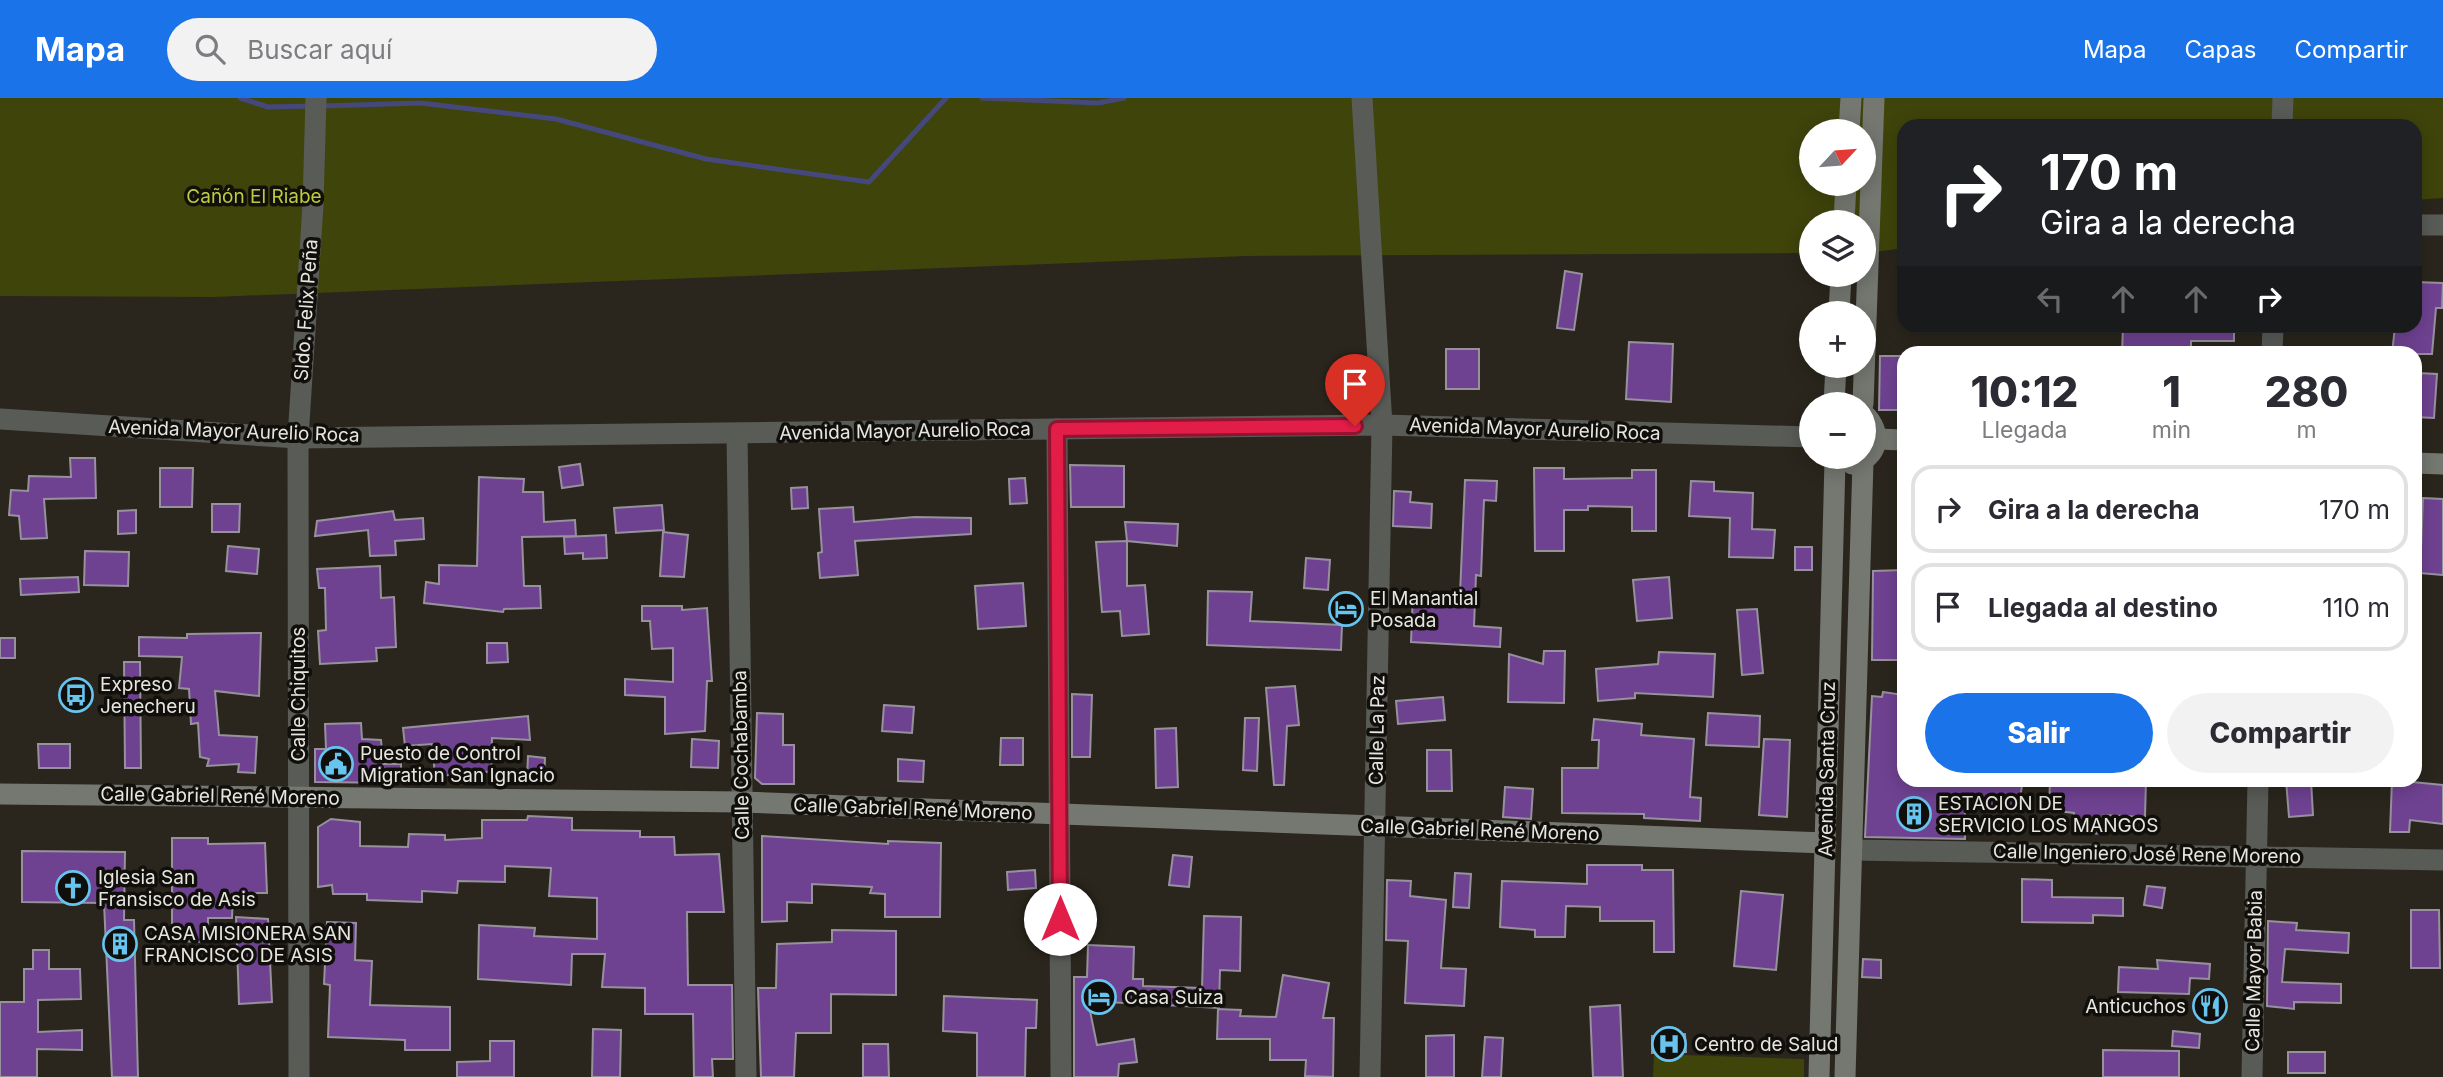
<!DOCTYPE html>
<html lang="es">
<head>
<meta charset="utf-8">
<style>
	:root { --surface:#fff; --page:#f2f2f3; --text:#2b2b33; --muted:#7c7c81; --line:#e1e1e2; --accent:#1a73e8 }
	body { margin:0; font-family:Inter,sans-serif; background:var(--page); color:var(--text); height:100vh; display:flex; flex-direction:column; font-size:26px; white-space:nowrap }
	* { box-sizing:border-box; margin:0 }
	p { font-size:23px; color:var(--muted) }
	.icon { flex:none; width:38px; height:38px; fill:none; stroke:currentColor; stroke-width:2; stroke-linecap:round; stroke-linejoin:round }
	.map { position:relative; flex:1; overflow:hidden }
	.side { position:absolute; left:1897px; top:248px; width:525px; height:441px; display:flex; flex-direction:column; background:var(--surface); border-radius:21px; box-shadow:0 4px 18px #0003 }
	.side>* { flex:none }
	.top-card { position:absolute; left:1897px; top:21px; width:525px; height:214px; border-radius:21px; box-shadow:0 4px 18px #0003; background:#202124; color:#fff; overflow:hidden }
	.needle { width:46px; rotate:64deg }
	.controls { position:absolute; left:1799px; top:21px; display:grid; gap:14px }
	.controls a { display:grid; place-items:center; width:77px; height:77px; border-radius:50%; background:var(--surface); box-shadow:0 4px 18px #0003; font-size:35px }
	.pin { position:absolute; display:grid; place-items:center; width:60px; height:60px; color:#fff; margin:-72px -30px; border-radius:50% 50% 50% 0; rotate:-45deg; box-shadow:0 0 7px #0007 }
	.pin .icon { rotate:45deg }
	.me { position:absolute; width:77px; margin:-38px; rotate:0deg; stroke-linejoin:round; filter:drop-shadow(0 0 5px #0008) }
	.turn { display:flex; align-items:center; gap:24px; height:147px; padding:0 28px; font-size:32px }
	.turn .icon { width:91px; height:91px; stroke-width:2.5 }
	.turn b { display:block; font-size:49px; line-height:60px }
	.lanes { display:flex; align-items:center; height:66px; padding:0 28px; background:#0003; justify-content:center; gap:35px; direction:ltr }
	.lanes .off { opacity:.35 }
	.eta { display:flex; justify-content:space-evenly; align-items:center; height:119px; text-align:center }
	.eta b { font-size:42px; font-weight:800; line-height:49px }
	.button { display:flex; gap:14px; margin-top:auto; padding:14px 28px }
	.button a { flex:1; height:80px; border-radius:42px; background:var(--accent); color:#fff; font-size:28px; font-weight:800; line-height:80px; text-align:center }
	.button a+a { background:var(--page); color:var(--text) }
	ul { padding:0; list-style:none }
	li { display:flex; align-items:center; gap:21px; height:88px; margin:0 14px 10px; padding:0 14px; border:4px solid var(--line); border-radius:21px }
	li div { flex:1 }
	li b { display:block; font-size:26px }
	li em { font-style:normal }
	header { display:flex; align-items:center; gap:42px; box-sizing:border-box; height:98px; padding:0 35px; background:var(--accent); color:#fff }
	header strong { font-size:33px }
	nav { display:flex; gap:38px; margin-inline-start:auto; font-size:24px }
	.search { width:490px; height:63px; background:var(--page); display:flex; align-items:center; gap:18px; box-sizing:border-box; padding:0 24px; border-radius:38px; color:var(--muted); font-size:26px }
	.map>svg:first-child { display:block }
	.green { fill:#3f440b; fill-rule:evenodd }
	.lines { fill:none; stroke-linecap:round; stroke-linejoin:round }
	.stream { stroke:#45487b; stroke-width:5 }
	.building { fill:#6f4291; stroke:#96919c; stroke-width:2 }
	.street { stroke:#595b57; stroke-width:21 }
	.secondary { stroke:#757871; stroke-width:21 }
	.route-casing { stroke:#92132f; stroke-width:18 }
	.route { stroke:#e11d48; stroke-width:12 }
	.labels { text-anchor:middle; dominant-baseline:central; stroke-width:7; stroke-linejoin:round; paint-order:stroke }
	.park-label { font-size:19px; fill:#bdcb3f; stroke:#110f0b }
	.street-label { font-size:19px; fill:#e7e5df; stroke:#110f0b }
	.poi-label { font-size:19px; fill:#e7e5df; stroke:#110f0b; text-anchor:start }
</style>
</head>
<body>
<header>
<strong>Mapa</strong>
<div class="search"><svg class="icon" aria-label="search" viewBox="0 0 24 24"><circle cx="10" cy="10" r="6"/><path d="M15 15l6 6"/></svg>Buscar aquí</div>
<nav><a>Mapa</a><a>Capas</a><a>Compartir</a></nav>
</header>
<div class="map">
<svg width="2443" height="979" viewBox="0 0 2443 979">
	<rect width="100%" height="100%" fill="#2a261d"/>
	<!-- green -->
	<g class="green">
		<path d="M0 0H2443V100L2415 102V28H1904V150L1867 155 1864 124H1811V155L1246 158 214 199 0 198ZM1811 33H1864V86H1811Z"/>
		<path d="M1654 956 1804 961V979H1653Z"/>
	</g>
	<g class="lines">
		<!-- stream -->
		<g class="stream">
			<path d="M240 0 268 9 312 8"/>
			<path d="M982 0 1098 5 1124 0"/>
			<path d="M322 8 420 5 556 21 706 61 869 84 946 0"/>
		</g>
	</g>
	<!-- building -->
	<g class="building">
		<path d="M1565 173 1582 176 1574 232 1557 230Z"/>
		<path d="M2415 184 2443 185 2442 210H2436L2432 256H2392L2395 228H2415Z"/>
		<path d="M2123 228H2234V243H2191V256H2122Z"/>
		<path d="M1629 244 1673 246 1671 304 1626 301Z"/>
		<rect x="1446" y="251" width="33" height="40"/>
		<path d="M1880 258H1904V312H1879Z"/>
		<path d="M2417 275 2437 276 2434 320 2415 319Z"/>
		<path d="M70 360H95L96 400 44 401 47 440 21 441 19 418 9 417 11 392 28 393 29 378 71 379Z"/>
		<path d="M580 366 583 387 562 390 559 369Z"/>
		<path d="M1070 367 1124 368V409H1071Z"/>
		<path d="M160 370H193L192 409H160Z"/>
		<path d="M1534 370H1564V381L1632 380V372H1656V433H1632V409L1588 408V412H1564V453H1535Z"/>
		<path d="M479 379 524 381 523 394H543L544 424 575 422 576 438 522 439 524 488H540L541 510 504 511 503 514 424 505 426 484 439 486V467L477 468Z"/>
		<path d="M1025 380 1027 405 1010 406 1009 381Z"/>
		<path d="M1465 382 1497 383 1496 403 1484 402 1481 478 1476 477 1474 528 1501 530 1500 549 1411 544 1413 494 1460 496Z"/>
		<path d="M1691 383 1714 384V393L1753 395 1752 431 1775 432 1773 460 1729 459 1730 420 1689 418Z"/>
		<path d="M807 389 808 410 792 411 791 390Z"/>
		<path d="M1394 393 1411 394 1410 404 1432 406 1431 430 1393 428Z"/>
		<path d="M2423 400 2443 401V477L2420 475Z"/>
		<path d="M212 406H240L239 434H212Z"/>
		<path d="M662 407 664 432 616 435 614 410Z"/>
		<path d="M853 409 854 424 915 419 971 420V436L855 443 858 477 820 480 818 455 822 454 819 411Z"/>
		<path d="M136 412V435L118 436V413Z"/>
		<path d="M393 413 395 422 423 420 424 441 395 443 396 457 370 458 368 432 315 438 317 423Z"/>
		<path d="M1125 424 1178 426 1177 448 1127 443Z"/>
		<path d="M663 434 688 437 684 479 660 478Z"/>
		<path d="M606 437 607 460 583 461V455L565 456 564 439Z"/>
		<path d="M1127 443V488L1145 487 1149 536 1122 538 1120 513 1102 514 1096 444Z"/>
		<path d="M228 448 259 451 257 476 226 473Z"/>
		<rect x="1795" y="449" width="17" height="23"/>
		<path d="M85 453 129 454 128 488 84 487Z"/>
		<path d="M1306 460 1330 462 1328 492 1304 490Z"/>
		<path d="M380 468 381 500 394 499 396 549 376 550 377 563 320 566 318 533 326 532 325 490H319L317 471Z"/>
		<path d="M1904 472V562H1872L1873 473Z"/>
		<path d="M78 479 79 494 21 497 20 481Z"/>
		<path d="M1669 479 1672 520 1637 523 1633 482Z"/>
		<path d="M1023 485 1026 528 978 531 975 488Z"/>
		<path d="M1208 493 1252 494 1250 523 1342 527 1341 552 1207 547Z"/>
		<path d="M642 508H682V512L707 510 712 583H707L705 633 665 636V599L625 597V581L673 584V550L652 551 650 523H642Z"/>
		<path d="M1757 511 1763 575 1742 577 1737 512Z"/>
		<path d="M261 535 259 598 215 593 219 637 257 639 255 675 238 674 239 666 207 668 209 661 200 659 198 625 191 626 189 591 179 590 182 559 139 558V539L187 540V536Z"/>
		<rect x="0" y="540" width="15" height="20"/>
		<path d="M487 545H507L508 564 487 565Z"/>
		<path d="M1544 553H1565L1564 605 1508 604 1509 556 1543 566Z"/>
		<path d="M1659 554 1715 556 1713 599 1635 595V600L1598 603 1596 571 1658 566Z"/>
		<path d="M124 564H140L141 670H125Z"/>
		<path d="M1295 588 1299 627 1287 628 1284 687H1274L1266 590Z"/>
		<path d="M1883 594 1904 597V682H1983L2022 688 2018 711 1965 703V741L1865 739 1872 598 1882 599Z"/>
		<path d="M1072 596 1092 597 1090 659H1072Z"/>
		<path d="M1443 599 1445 622 1398 626 1396 603Z"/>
		<path d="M884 607 914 609 912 635 882 633Z"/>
		<path d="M757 615 783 616V647H794V686H762L755 680Z"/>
		<path d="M1708 615 1760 618 1759 649 1706 647Z"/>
		<path d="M528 618 530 642 492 640 491 674 450 673V677L435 678 432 646 405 648 403 630Z"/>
		<path d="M1245 620H1259L1257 673 1243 672Z"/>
		<path d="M1594 621 1642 626 1641 637 1694 641 1690 699 1701 700 1700 723 1644 720V716L1562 715V670H1598L1599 642H1592Z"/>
		<path d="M361 625 362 641 381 642 383 666H401V685L315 684V651H326L325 626Z"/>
		<path d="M1176 630 1178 689 1156 690 1155 631Z"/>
		<path d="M1001 640H1023V667H1000Z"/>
		<path d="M692 641 719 643 718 670 691 669Z"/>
		<path d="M1764 641 1790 642 1787 719 1759 717Z"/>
		<path d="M38 646H70V670H39Z"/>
		<path d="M1427 652H1451L1452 693H1427Z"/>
		<path d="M528 658 545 660 544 681 527 680Z"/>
		<path d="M898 661 924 663 923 684 898 683Z"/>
		<path d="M2050 682H2146L2145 719 2104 717 2103 736 2073 734 2074 715 2049 712Z"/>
		<path d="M2286 682H2311L2313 717 2289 719Z"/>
		<path d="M2392 682 2443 687V726L2410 722 2409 734H2390Z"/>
		<path d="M1505 689 1533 691 1531 721 1503 719Z"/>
		<path d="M528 718 572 720V732L640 733V739H674L675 757 719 756 724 814H687L688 887H732L733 961H712L713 979H694L693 916H645V890L602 889 605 856H572L571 887 478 881 479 827 535 830 534 838 597 841V800L549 798 551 770 505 768V784L458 783 457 795 422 793V804L367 802V796H333L332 787 318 789V729L331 721 360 724V748L408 749 409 736 445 737V742L482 740V722H527Z"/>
		<path d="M762 738 888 746V743L941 745 940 819H885V796L870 795 872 789 812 786V805L787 804V823L762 824Z"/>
		<path d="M172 740H208V746L265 745 267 795H233L232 820H208V844L172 843Z"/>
		<path d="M22 753 125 754 124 822H134L138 979H112L104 805 22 804Z"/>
		<path d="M1173 757 1192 759 1189 789 1169 787Z"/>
		<path d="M1587 767H1642V772H1673L1674 854H1654V823H1600V809L1566 808 1565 839H1535V832L1500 829 1502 783 1587 786Z"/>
		<path d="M1035 772 1036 790 1008 792 1007 774Z"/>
		<path d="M1455 775 1471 776 1469 810 1453 809Z"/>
		<path d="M2022 781 2052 782V799L2123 800V818L2093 817V825L2022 824Z"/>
		<path d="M1387 782 1411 783 1410 798 1446 802 1441 870 1466 871 1464 908 1405 905 1408 843 1386 842Z"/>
		<path d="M2147 788 2165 790 2162 810 2144 807Z"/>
		<path d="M1741 793 1783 797 1776 872 1734 868Z"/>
		<path d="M2411 812H2439L2440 870H2411Z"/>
		<path d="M1204 818 1241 819 1240 873 1220 872 1219 910 1088 903 1097 947 1134 941 1137 964 1119 966 1118 979H1074V879H1087L1088 847 1134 849 1133 881H1143V888L1202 890Z"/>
		<path d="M236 819 268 821 272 904 239 906Z"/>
		<path d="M2268 823 2297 825 2296 832 2349 835 2348 855 2285 851 2282 884 2341 886V905L2294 904V911L2267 908Z"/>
		<path d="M327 824 356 825 355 862 372 863 370 907 450 909V952H405V942L328 939 330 887 324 886Z"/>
		<path d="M832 832 896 833V897L831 896V935H796L794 979H761L758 890H776L777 846 832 844Z"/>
		<path d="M33 852H49V871H80L81 901 38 902V934L82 932V952L37 951V979H0V904H24V871H33Z"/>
		<path d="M1863 861 1881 862V880L1862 879Z"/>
		<path d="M2157 862 2210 866 2209 881 2190 880 2189 896 2118 894 2119 869 2158 871Z"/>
		<path d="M1283 877 1329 885 1323 920H1334L1333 979 1305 978 1306 962H1270V941H1217L1218 911 1241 912 1240 918 1276 919Z"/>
		<path d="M944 898 1037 902 1036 930H1026L1025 979H977V935L943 933Z"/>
		<path d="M1620 907 1623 979H1593L1590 909Z"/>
		<path d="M593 931 621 932 620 979H592Z"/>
		<path d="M2173 933 2200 936 2199 950 2172 948Z"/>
		<path d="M1685 936 1686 954 1652 955V938Z"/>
		<path d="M1454 937V979H1426V938Z"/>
		<path d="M1485 939 1503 940 1501 979H1482Z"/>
		<path d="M490 943H514V979H457V964L490 963Z"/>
		<path d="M863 946H888L889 979H863Z"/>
		<path d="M2103 952 2179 953V979H2103Z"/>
		<rect x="2288" y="954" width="37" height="21"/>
	</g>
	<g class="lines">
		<!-- street -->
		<g class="street">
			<path d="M1362 0 1382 327 1370 979"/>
			<path d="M2282 28 2283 0"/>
			<path d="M2415 127H2443"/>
			<path d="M2272 256 2273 228"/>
			<path d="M0 321 298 340 1382 327 1811 339"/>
			<path d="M1057 331 1061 979"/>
			<path d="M737 335 746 979"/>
			<path d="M1852 752 2443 762"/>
			<path d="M299 979 298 340 313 107 316 0"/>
			<path d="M2252 979 2258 682"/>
		</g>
		<!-- secondary -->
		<g class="secondary">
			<path d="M1849 33 1851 0"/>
			<path d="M1844 124 1846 86"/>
			<path d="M1839 215 1841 177"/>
			<path d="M1834 306 1836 268"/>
			<path d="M1863 306 1874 0"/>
			<path d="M1877 341 1904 342"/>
			<path d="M2415 365 2443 366"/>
			<path d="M1852 366C1879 360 1883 334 1864 316"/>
			<path d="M0 696 742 704 1826 745"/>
			<path d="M1819 979 1835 363"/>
			<path d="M1845 979 1863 363"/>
		</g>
	</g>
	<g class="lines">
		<!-- route casing -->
		<g class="route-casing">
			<path id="route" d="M1060 821 1057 331 1355 328"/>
		</g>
		<!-- route -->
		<use href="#route" class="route"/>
	</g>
	<!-- icons -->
	<defs>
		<g id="hotel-ring" transform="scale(1.75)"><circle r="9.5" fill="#110f0b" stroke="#66c4ef" stroke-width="1.5"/><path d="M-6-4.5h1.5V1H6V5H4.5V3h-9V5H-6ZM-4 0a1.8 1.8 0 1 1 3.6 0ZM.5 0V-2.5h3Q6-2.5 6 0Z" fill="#66c4ef"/></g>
		<g id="bus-ring" transform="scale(1.75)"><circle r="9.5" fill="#110f0b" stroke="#66c4ef" stroke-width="1.5"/><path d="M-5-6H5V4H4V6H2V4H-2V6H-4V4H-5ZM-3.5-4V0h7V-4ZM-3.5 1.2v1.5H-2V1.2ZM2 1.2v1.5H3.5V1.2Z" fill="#66c4ef"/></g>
		<g id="civic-ring" transform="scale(1.75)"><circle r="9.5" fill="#110f0b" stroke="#66c4ef" stroke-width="1.5"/><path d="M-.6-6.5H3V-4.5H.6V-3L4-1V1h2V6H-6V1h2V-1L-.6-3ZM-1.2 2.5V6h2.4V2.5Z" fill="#66c4ef"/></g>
		<g id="building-ring" transform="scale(1.75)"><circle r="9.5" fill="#110f0b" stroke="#66c4ef" stroke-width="1.5"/><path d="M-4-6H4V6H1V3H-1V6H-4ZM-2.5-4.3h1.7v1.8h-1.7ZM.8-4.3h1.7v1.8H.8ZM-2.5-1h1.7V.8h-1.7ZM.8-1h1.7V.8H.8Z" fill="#66c4ef"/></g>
		<g id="church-ring" transform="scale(1.75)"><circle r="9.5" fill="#110f0b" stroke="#66c4ef" stroke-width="1.5"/><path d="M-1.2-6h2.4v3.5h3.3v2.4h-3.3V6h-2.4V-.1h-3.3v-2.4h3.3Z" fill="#66c4ef"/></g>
		<g id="restaurant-ring" transform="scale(1.75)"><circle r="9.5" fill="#110f0b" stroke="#66c4ef" stroke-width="1.5"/><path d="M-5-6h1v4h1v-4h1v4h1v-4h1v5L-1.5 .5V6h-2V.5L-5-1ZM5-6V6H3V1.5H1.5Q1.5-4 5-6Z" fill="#66c4ef"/></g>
		<g id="hospital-ring" transform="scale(1.75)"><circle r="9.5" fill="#110f0b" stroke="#66c4ef" stroke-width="1.5"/><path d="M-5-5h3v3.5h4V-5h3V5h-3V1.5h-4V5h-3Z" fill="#66c4ef"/></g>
	</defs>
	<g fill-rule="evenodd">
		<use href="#hotel-ring" x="1346" y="511"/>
		<use href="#bus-ring" x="76" y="597"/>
		<use href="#civic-ring" x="336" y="666"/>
		<use href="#building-ring" x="1914" y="716"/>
		<use href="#church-ring" x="73" y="790"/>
		<use href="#building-ring" x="120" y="846"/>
		<use href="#hotel-ring" x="1099" y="899"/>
		<use href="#restaurant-ring" x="2210" y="908"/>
		<use href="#hospital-ring" x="1669" y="946"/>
	</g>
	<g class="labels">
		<!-- park labels -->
		<g class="park-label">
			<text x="254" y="98">Cañón El Riabe</text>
		</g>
		<!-- street labels -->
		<g class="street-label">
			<text transform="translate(306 212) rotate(-86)">Sldo. Felix Peña</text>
			<text transform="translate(1535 331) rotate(2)">Avenida Mayor Aurelio Roca</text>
			<text transform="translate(234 333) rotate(2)">Avenida Mayor Aurelio Roca</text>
			<text transform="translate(905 333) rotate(-1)">Avenida Mayor Aurelio Roca</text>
			<text transform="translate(298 596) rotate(-90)">Calle Chiquitos</text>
			<text transform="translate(1377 632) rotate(-89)">Calle La Paz</text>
			<text transform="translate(741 657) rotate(-91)">Calle Cochabamba</text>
			<text transform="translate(1827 671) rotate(-89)">Avenida Santa Cruz</text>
			<text transform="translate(220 698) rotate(1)">Calle Gabriel René Moreno</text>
			<text transform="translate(913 711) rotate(2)">Calle Gabriel René Moreno</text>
			<text transform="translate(1480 732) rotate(2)">Calle Gabriel René Moreno</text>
			<text transform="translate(2147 756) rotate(1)">Calle Ingeniero José Rene Moreno</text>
			<text transform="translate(2254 873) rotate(-89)">Calle Mayor Babia</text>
		</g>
		<!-- poi labels -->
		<g class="poi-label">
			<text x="1370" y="500">El Manantial<tspan x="1370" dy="22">Posada</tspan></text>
			<text x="100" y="586">Expreso<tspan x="100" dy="22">Jenecheru</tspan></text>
			<text x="360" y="655">Puesto de Control<tspan x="360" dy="22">Migration San Ignacio</tspan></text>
			<text x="1938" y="705">ESTACION DE<tspan x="1938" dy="22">SERVICIO LOS MANGOS</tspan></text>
			<text x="98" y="779">Iglesia San<tspan x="98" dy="22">Fransisco de Asis</tspan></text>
			<text x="144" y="835">CASA MISIONERA SAN<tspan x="144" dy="22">FRANCISCO DE ASIS</tspan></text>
			<text x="1124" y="899">Casa Suiza</text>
			<text x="2186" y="908" text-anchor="end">Anticuchos</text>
			<text x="1694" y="946">Centro de Salud</text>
		</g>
	</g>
</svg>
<div class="controls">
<a><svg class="needle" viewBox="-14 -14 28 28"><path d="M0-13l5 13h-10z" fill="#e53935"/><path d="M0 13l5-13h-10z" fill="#7c7c81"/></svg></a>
<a><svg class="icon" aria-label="layers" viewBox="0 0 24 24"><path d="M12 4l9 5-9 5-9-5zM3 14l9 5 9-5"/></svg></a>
<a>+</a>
<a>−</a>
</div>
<div class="pin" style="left:1355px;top:328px;background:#d93025"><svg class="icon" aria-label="arrive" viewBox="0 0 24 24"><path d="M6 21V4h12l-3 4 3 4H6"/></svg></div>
<svg class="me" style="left:1060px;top:821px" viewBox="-20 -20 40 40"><circle r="19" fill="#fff"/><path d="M0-13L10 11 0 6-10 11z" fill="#e11d48"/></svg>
<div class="top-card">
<div class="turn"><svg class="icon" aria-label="right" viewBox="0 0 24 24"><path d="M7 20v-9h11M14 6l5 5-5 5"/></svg><div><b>170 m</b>Gira a la derecha</div></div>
<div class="lanes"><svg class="icon off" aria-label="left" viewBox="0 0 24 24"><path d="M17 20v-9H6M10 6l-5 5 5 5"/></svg><svg class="icon off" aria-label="ahead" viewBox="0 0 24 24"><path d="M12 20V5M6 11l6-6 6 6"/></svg><svg class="icon off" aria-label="ahead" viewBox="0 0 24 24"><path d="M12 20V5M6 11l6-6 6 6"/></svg><svg class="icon" aria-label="right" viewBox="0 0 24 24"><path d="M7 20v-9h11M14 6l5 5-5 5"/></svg></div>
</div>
<section class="side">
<div class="eta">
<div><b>10:12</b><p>Llegada</p></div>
<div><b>1</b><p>min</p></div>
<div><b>280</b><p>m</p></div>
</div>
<ul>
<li><svg class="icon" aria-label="right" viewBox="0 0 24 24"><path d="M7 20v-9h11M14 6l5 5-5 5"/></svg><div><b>Gira a la derecha</b></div><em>170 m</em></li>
<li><svg class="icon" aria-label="arrive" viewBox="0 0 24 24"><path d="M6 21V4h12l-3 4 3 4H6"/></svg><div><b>Llegada al destino</b></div><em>110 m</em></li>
</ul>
<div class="button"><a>Salir</a><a>Compartir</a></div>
</section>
</div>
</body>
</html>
